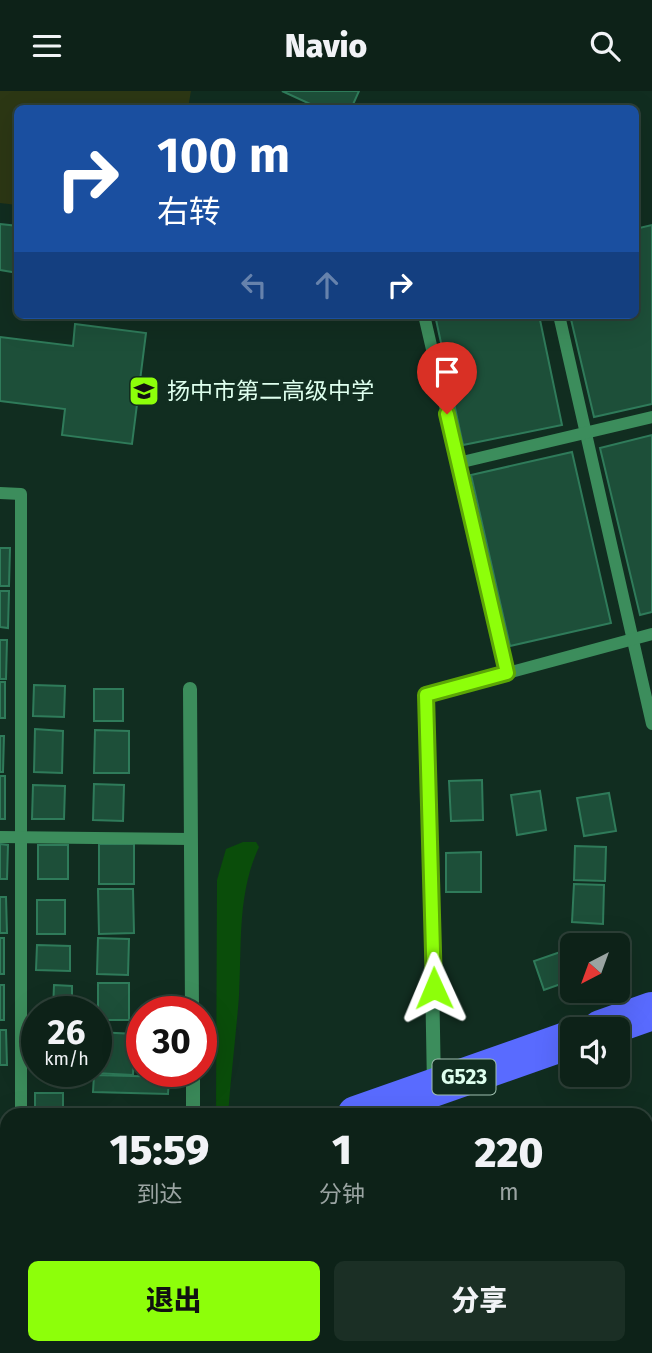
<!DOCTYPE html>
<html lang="zh">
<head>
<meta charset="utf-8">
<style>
	:root { --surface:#0d2218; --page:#1b2f25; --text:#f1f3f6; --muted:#9aa4a2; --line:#2d3f37; --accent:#8dff0a }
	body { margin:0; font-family:"Fira Sans","Noto Sans SC",sans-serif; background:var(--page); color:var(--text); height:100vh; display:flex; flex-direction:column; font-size:26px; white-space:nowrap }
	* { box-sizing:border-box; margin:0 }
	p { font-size:23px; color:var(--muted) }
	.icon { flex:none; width:38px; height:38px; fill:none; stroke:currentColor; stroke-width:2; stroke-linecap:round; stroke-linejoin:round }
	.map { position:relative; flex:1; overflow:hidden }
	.drawer { position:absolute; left:0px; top:1017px; width:653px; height:247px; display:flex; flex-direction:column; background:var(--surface); border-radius:21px 21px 0 0; box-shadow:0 7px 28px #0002,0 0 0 2px var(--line) }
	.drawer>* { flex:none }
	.guide { position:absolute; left:14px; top:14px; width:625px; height:214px; border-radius:10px; box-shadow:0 7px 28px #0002,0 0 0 2px var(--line); background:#1a4fa0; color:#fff; overflow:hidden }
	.needle { width:46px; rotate:221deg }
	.buttons { position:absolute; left:560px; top:842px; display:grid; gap:14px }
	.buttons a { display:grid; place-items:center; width:70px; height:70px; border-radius:10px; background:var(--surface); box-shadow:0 7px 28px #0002,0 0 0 2px var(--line); font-size:35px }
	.speed { position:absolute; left:21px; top:905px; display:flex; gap:14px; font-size:35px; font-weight:700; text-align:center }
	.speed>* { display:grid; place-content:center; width:91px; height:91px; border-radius:50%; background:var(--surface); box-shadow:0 7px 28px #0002,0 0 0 2px var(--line); line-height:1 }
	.speed small { font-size:18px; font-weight:400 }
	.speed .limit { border:10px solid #d22; background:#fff; color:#111 }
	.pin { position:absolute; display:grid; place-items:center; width:60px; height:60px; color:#fff; margin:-72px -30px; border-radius:50% 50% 50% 0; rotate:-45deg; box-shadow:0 0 7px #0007 }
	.pin .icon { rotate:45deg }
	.me { position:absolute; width:77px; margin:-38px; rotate:359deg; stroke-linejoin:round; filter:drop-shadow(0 0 5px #0008) }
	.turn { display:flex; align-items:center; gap:24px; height:147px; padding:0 28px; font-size:32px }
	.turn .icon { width:91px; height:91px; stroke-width:2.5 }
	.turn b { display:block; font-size:49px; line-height:60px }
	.lanes { display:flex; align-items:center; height:66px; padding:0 28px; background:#0003; justify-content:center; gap:35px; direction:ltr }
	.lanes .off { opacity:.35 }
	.eta { display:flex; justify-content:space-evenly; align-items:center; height:119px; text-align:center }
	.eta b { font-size:42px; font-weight:800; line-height:49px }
	.primary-button { display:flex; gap:14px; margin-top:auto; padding:14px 28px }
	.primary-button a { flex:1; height:80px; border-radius:10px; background:var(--accent); color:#111; font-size:28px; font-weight:800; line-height:80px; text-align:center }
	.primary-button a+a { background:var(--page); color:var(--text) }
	header { display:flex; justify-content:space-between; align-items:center; height:91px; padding:0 28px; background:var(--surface); font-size:32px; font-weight:800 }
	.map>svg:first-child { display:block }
	.green { fill:#2c3714 }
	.water { fill:#0a4d0a }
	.building { fill:#1d4f39; stroke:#2f7b5a; stroke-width:2 }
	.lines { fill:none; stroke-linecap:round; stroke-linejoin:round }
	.lane { stroke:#3c8d5c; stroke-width:12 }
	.street { stroke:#3c8d5c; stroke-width:14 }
	.highway { stroke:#596bff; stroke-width:38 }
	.route-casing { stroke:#5ca606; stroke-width:18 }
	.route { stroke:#8dff0a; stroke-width:12 }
	.labels { text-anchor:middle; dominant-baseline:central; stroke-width:7; stroke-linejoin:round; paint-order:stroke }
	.shield { fill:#112d20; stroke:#a0c0b0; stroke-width:2 }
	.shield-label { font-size:21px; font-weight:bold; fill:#deffee }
	.poi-label { font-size:23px; fill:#deffee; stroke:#112d20; text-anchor:start }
</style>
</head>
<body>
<header><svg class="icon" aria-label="menu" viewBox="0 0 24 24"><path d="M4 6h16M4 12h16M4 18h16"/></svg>Navio<svg class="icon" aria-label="search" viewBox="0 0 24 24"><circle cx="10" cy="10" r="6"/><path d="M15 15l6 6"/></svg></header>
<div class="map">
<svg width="652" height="1262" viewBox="0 0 652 1262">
	<rect width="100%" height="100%" fill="#112d20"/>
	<!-- green -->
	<path class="green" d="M0 0H191L188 17 18 18 17 114 0 112Z"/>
	<!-- water -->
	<path class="water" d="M243 751H256L259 756C237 803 242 854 239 905 236 944 231 984 228 1024H216L217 789 226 758Z"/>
	<!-- building -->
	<g class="building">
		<path d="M282 0H359L351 18H321Z"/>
		<path d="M0 133 18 135V182L0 179Z"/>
		<path d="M652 134V313L594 326 570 224H635V138Z"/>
		<path d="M435 224H539L562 334 463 354Z"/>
		<path d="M75 233 146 242 132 353 62 344 65 318 0 310V246L73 255Z"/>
		<path d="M652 344V521L640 524 600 357Z"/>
		<path d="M572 361 611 532 510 555 471 384Z"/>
		<path d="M0 457H10L9 495H0Z"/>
		<path d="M0 500H9L8 537 0 536Z"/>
		<path d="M0 549H7L6 588H0Z"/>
		<rect x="0" y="591" width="5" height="36"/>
		<path d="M34 594 65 595 64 626 33 625Z"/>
		<rect x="94" y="598" width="29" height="32"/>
		<path d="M35 638 63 640 62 682 34 681Z"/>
		<path d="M95 639 129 640V682H94Z"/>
		<path d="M0 645H4L3 681H0Z"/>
		<rect x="0" y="685" width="5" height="43"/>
		<path d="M482 689 483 729 451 730 449 690Z"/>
		<path d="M94 693 124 694 123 730 93 729Z"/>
		<path d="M33 694 65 695 64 728H32Z"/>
		<path d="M540 700 546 739 517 744 511 704Z"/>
		<path d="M609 702 616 740 584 745 577 707Z"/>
		<path d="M0 753 8 754 7 788H0Z"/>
		<rect x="99" y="753" width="35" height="40"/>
		<rect x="38" y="754" width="30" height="34"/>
		<path d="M575 755 606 756 605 790 574 789Z"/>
		<path d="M481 761V801H446V762Z"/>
		<path d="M574 793 604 794 603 833 572 831Z"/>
		<path d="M98 798H133L134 842 99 843Z"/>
		<path d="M0 806H6L7 842H0Z"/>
		<rect x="37" y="809" width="28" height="34"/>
		<rect x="0" y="847" width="4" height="36"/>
		<path d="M98 847 129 848 128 884 97 883Z"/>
		<path d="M37 854 70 855V880L36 879Z"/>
		<path d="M572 857V889L544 899 534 870Z"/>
		<rect x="98" y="892" width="31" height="37"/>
		<rect x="0" y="894" width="4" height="35"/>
		<path d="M54 894 72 895V920H53Z"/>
		<rect x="32" y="923" width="5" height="28"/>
		<path d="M0 939H6L7 974H0Z"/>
		<path d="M97 941 135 943 133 984 94 982Z"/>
		<path d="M94 984 169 986 168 1003 93 1001Z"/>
		<rect x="35" y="1002" width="28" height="22"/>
	</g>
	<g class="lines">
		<!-- lane -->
		<g class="lane">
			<path d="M424 224 507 582"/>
			<path d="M559 224 652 633"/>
			<path d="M458 372 652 326"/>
			<path d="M0 402 21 403V1024"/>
			<path d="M428 664 426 604 652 543"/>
			<path d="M0 746 191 748"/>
		</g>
		<!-- street -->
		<g class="street">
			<path d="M190 598 192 920"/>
			<path d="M428 664 434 995"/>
			<path d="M193 980V1024"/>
		</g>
		<!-- highway -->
		<g class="highway">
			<path d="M601 938 652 920"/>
			<path d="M356 1024 572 948"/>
			<path d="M0 1150 7 1147"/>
		</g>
	</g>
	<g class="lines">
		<!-- route casing -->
		<g class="route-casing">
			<path id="route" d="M434 897 426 604 507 582 447 323"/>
		</g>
		<!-- route -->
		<use href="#route" class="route"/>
	</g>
	<!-- icons -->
	<defs>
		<g id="school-square" transform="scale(1.575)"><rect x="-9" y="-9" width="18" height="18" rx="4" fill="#8dff0a" stroke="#112d20"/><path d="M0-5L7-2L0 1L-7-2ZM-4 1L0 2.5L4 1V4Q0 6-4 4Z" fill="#111"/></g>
	</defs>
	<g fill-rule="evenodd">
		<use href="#school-square" x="144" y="300"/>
	</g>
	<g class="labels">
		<!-- shield labels -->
		<rect class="shield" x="432.5" y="968.5" width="63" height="35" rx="5"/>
		<g class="shield-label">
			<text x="464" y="986">G523</text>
		</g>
		<!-- poi labels -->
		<g class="poi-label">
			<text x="167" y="300">扬中市第二高级中学</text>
		</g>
	</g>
</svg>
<div class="buttons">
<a><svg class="needle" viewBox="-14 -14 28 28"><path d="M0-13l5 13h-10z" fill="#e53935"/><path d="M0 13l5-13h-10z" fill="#9aa4a2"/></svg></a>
<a><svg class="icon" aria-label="sound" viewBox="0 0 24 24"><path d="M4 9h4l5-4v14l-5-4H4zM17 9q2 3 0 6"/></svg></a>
</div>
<div class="speed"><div>26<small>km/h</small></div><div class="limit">30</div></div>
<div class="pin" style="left:447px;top:323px;background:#d93025"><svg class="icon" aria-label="arrive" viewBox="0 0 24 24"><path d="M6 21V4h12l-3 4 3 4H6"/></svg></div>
<svg class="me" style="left:434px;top:897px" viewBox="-20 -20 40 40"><path d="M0-17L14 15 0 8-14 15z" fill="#8dff0a" stroke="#fff" stroke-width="4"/></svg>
<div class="guide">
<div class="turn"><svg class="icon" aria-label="right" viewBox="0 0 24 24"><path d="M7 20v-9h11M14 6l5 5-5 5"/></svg><div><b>100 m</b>右转</div></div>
<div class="lanes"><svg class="icon off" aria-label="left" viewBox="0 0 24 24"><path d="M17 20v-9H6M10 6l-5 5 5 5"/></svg><svg class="icon off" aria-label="ahead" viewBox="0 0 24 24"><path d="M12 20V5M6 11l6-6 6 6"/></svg><svg class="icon" aria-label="right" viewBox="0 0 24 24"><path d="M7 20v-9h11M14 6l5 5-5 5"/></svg></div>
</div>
<section class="drawer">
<div class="eta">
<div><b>15:59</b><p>到达</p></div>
<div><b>1</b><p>分钟</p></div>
<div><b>220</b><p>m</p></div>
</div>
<div class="primary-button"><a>退出</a><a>分享</a></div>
</section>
</div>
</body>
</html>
